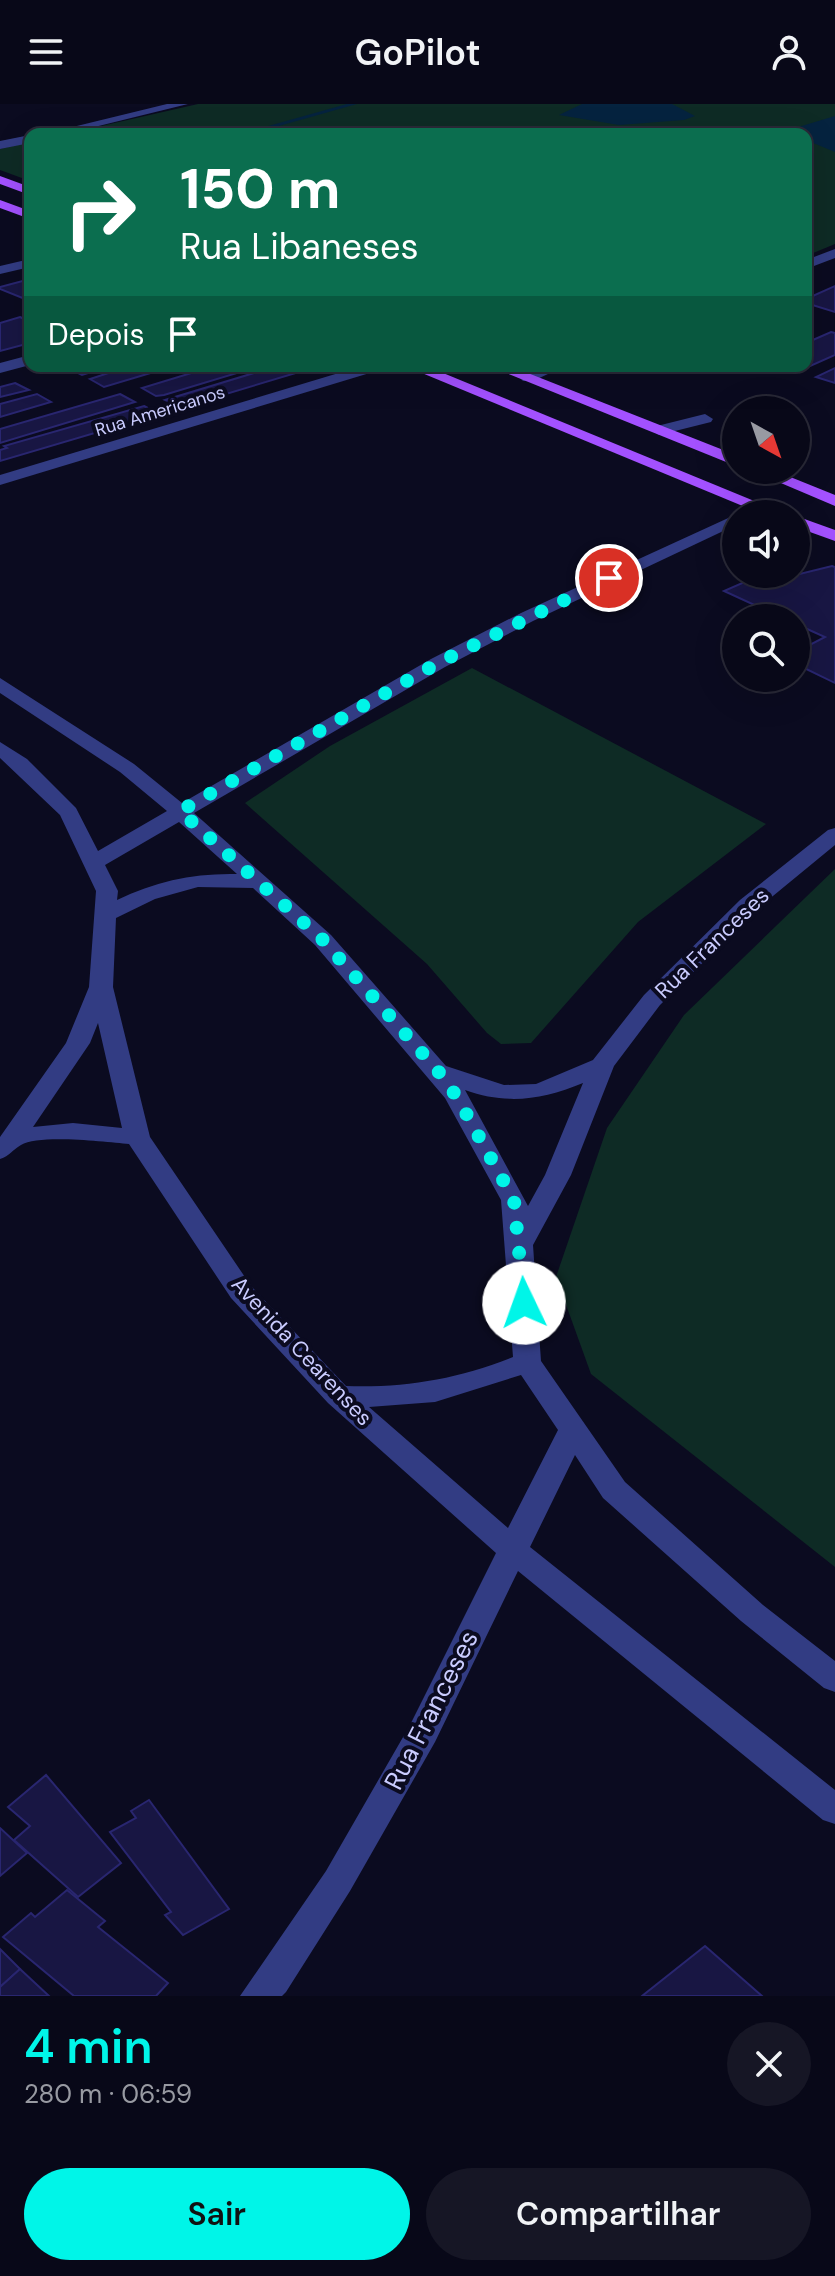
<!DOCTYPE html>
<html lang="pt">
<head>
<meta charset="utf-8">
<style>
	:root { --surface:#080818; --page:#161625; --text:#f1f3f6; --muted:#989aa2; --line:#292937; --accent:#00f5e8 }
	body { margin:0; font-family:"DM Sans",sans-serif; background:var(--page); color:var(--text); height:100vh; display:flex; flex-direction:column; font-size:30px; white-space:nowrap }
	* { box-sizing:border-box; margin:0 }
	p { font-size:26px; color:var(--muted) }
	.icon { flex:none; width:44px; height:44px; fill:none; stroke:currentColor; stroke-width:2; stroke-linecap:round; stroke-linejoin:round }
	.map { position:relative; height:1892px; overflow:hidden }
	.sheet { display:flex; flex-direction:column; background:var(--surface); flex:1 }
	.sheet>* { flex:none }
	.guide { position:absolute; left:24px; top:24px; width:788px; height:244px; border-radius:16px; box-shadow:0 8px 32px #0002,0 0 0 2px var(--line); background:#0b6e4f; color:#fff; overflow:hidden }
	.needle { width:52px; rotate:140deg }
	.controls { position:absolute; left:722px; top:292px; display:grid; gap:16px }
	.controls a { display:grid; place-items:center; width:88px; height:88px; border-radius:50%; background:var(--surface); box-shadow:0 8px 32px #0002,0 0 0 2px var(--line); font-size:40px }
	.pin { position:absolute; display:grid; place-items:center; width:68px; height:68px; color:#fff; margin:-34px; border:4px solid #fff; border-radius:50%; box-shadow:0 2px 8px #0007 }
	.me { position:absolute; width:88px; margin:-44px; rotate:357deg; stroke-linejoin:round; filter:drop-shadow(0 0 6px #0008) }
	.turn { display:flex; align-items:center; gap:28px; height:168px; padding:0 24px; font-size:36px }
	.turn .icon { width:104px; height:104px; stroke-width:2.5 }
	.turn b { display:block; font-size:56px; line-height:68px }
	.then { display:flex; align-items:center; height:76px; padding:0 24px; background:#0003; gap:16px; font-size:30px }
	.round { display:grid; place-items:center; flex:none; width:84px; height:84px; border-radius:42px; background:var(--page) }
	.overview { display:flex; align-items:center; justify-content:space-between; height:136px; padding:0 24px }
	h1 { font-size:48px; font-weight:600; line-height:60px; color:var(--accent) }
	.cta { display:flex; gap:16px; margin-top:auto; padding:16px 24px }
	.cta a { flex:1; height:92px; border-radius:48px; background:var(--accent); color:#111; font-size:32px; font-weight:600; line-height:92px; text-align:center }
	.cta a+a { background:var(--page); color:var(--text) }
	header { display:flex; justify-content:space-between; align-items:center; height:104px; padding:0 24px; background:var(--surface); font-size:36px; font-weight:600 }
	.map>svg:first-child { display:block }
	.green { fill:#0e2b25 }
	.water { fill:#05233f }
	.lines { fill:none; stroke-linecap:round; stroke-linejoin:round }
	.stream { fill:#05233f; fill-rule:evenodd }
	.building { fill:#181643; stroke:#292670; stroke-width:2 }
	.minor { fill:#323c83; fill-rule:evenodd }
	.major { fill:#a351ff; fill-rule:evenodd }
	.route { stroke:#00f5e8; stroke-width:14; stroke-dasharray:0 25.2 }
	.labels { text-anchor:middle; dominant-baseline:central; stroke-width:8; stroke-linejoin:round; paint-order:stroke }
	.far-street-label { font-size:18px; fill:#caccff; stroke:#0b0b20 }
	.street-label { font-size:22px; fill:#caccff; stroke:#0b0b20 }
	.near-street-label { font-size:26px; fill:#caccff; stroke:#0b0b20 }
</style>
</head>
<body>
<header><svg class="icon" aria-label="menu" viewBox="0 0 24 24"><path d="M4 6h16M4 12h16M4 18h16"/></svg>GoPilot<svg class="icon" aria-label="person" viewBox="0 0 24 24"><circle cx="12" cy="8" r="4"/><path d="M4 21q1-7 8-7t8 7"/></svg></header>
<div class="map">
<svg width="835" height="1892" viewBox="0 0 835 1892">
	<rect width="100%" height="100%" fill="#0b0b20"/>
	<!-- green -->
	<g class="green">
		<path d="M198 0H835V140L806 152V30H66Z"/>
		<path d="M30 38V77L0 66V45Z"/>
		<path d="M472 564 766 720 638 818 531 939 501 940 487 929 427 860 245 699 330 642Z"/>
		<path d="M835 765V1463L591 1270 556 1173 607 1024 684 911Z"/>
	</g>
	<!-- water -->
	<g class="water">
		<path d="M582 0H672L695 12 684 16 619 21 559 11Z"/>
		<path d="M835 12V48L806 36V30L794 29 795 24Z"/>
	</g>
	<g class="lines">
		<!-- stream -->
		<path class="stream" d="M347 0H357L250 30H240Z"/>
	</g>
	<!-- building -->
	<g class="building">
		<path d="M30 175V197L0 185V183Z"/>
		<path d="M835 182V208L806 199V195Z"/>
		<path d="M20 213 30 218V239L0 247V219Z"/>
		<path d="M831 228 835 229V251L799 267 782 262H806V239Z"/>
		<path d="M73 262H72H111L82 271 68 264Z"/>
		<path d="M130 262H174L104 283 90 275Z"/>
		<path d="M277 262H319L186 302 180 303 165 296Z"/>
		<path d="M211 263H257L164 291 156 292 142 284Z"/>
		<path d="M835 264V279L816 273Z"/>
		<path d="M15 279 29 286 0 293V283Z"/>
		<path d="M37 290 51 298 0 313V300Z"/>
		<path d="M120 290 135 298 0 339V325Z"/>
		<path d="M144 302 159 310 0 357V346L7 344 4 342Z"/>
		<path d="M832 462 835 463V579L796 560V548L825 533 796 520V514H783L724 487 749 476 759 480Z"/>
		<path d="M46 1671 121 1759 78 1793 14 1736 30 1722 8 1703Z"/>
		<path d="M149 1696 229 1805 183 1831 165 1811 171 1808 110 1728 136 1714 131 1707Z"/>
		<path d="M0 1724 27 1749 0 1772Z"/>
		<path d="M67 1786 105 1817 98 1823 168 1879 156 1892H74L3 1833 31 1809 35 1813Z"/>
		<path d="M705 1842 762 1892H642Z"/>
		<path d="M0 1845 20 1865 0 1883Z"/>
		<path d="M20 1865 49 1892H0V1883Z"/>
	</g>
	<g class="lines">
		<!-- minor -->
		<g class="minor">
			<path d="M167 0H188L66 30H44Z"/>
			<path d="M30 31V39L0 45V37Z"/>
			<path d="M835 145V154L806 165V156Z"/>
			<path d="M30 155V163L0 170V162Z"/>
			<path d="M30 251V261L0 269V259Z"/>
			<path d="M362 262H386L383 265 0 381V371Z"/>
			<path d="M544 262H565L533 277H523L520 274Z"/>
			<path d="M705 310 713 315 711 318 659 331 651 326 653 323Z"/>
			<path d="M737 410 736 421 533 517 445 563 194 709 331 831 446 962 504 981 536 980 593 956 644 891 740 796 828 726 835 724V741L756 806 660 901 614 962 571 1071 533 1141 541 1257 625 1378 763 1501 835 1557V1588L824 1584 741 1517 603 1394 575 1351 530 1443 835 1686V1720L823 1716 518 1467 435 1638 350 1787 286 1888 282 1892H240L326 1767 410 1621 496 1449 328 1299 231 1194 129 1040C106 1038 39 1030 21 1041 12 1046 10 1052 0 1055V1033L66 939 89 883 96 787 60 711 0 654V638L27 655 76 704 98 747 167 707 120 668 0 589V574L134 660 182 699 431 555 521 509ZM179 718 237 770C194 769 156 777 117 796L118 787 105 761ZM198 783 253 784 315 841 445 994 501 1096 513 1253C458 1275 405 1284 346 1282L251 1182 150 1033 113 883 116 814 155 795ZM98 919 122 1024 73 1019 33 1023 90 939ZM583 979 545 1071 528 1102 465 986C507 1001 542 996 583 979ZM521 1271 558 1326 508 1424 369 1303 435 1298Z"/>
		</g>
		<!-- major -->
		<g class="major">
			<path d="M0 72 30 83V91L0 80Z"/>
			<path d="M0 96 30 107V115L0 104Z"/>
			<path d="M405 262H426L786 410H762Z"/>
			<path d="M489 262H510L736 351V362Z"/>
			<path d="M750 366H773L835 391V402Z"/>
			<path d="M796 412 835 426V437L796 423Z"/>
		</g>
	</g>
	<g class="lines">
		<!-- route -->
		<path class="route" d="M524 1199 514 1096 457 993 438 967 323 836 180 707 438 559 609 474"/>
	</g>
	<g class="labels">
		<!-- far-street labels -->
		<g class="far-street-label">
			<text transform="translate(160 307) rotate(-17)">Rua Americanos</text>
		</g>
		<!-- street labels -->
		<g class="street-label">
			<text transform="translate(712 839) rotate(-44)">Rua Franceses</text>
			<text transform="translate(302 1247) rotate(47)">Avenida Cearenses</text>
		</g>
		<!-- near-street labels -->
		<g class="near-street-label">
			<text transform="translate(431 1606) rotate(-63)">Rua Franceses</text>
		</g>
	</g>
</svg>
<div class="controls">
<a><svg class="needle" viewBox="-14 -14 28 28"><path d="M0-13l5 13h-10z" fill="#e53935"/><path d="M0 13l5-13h-10z" fill="#989aa2"/></svg></a>
<a><svg class="icon" aria-label="sound" viewBox="0 0 24 24"><path d="M4 9h4l5-4v14l-5-4H4zM17 9q2 3 0 6"/></svg></a>
<a><svg class="icon" aria-label="search" viewBox="0 0 24 24"><circle cx="10" cy="10" r="6"/><path d="M15 15l6 6"/></svg></a>
</div>
<div class="pin" style="left:609px;top:474px;background:#d93025"><svg class="icon" aria-label="arrive" viewBox="0 0 24 24"><path d="M6 21V4h12l-3 4 3 4H6"/></svg></div>
<svg class="me" style="left:524px;top:1199px" viewBox="-20 -20 40 40"><circle r="19" fill="#fff"/><path d="M0-13L10 11 0 6-10 11z" fill="#00f5e8"/></svg>
<div class="guide">
<div class="turn"><svg class="icon" aria-label="right" viewBox="0 0 24 24"><path d="M7 20v-9h11M14 6l5 5-5 5"/></svg><div><b>150 m</b>Rua Libaneses</div></div>
<div class="then">Depois<svg class="icon" aria-label="arrive" viewBox="0 0 24 24"><path d="M6 21V4h12l-3 4 3 4H6"/></svg></div>
</div>
</div>
<section class="sheet">
<div class="overview"><div><h1>4 min</h1><p>280 m · 06:59</p></div><a class="round"><svg class="icon" aria-label="close" viewBox="0 0 24 24"><path d="M6 6l12 12M18 6L6 18"/></svg></a></div>
<div class="cta"><a>Sair</a><a>Compartilhar</a></div>
</section>
</body>
</html>
